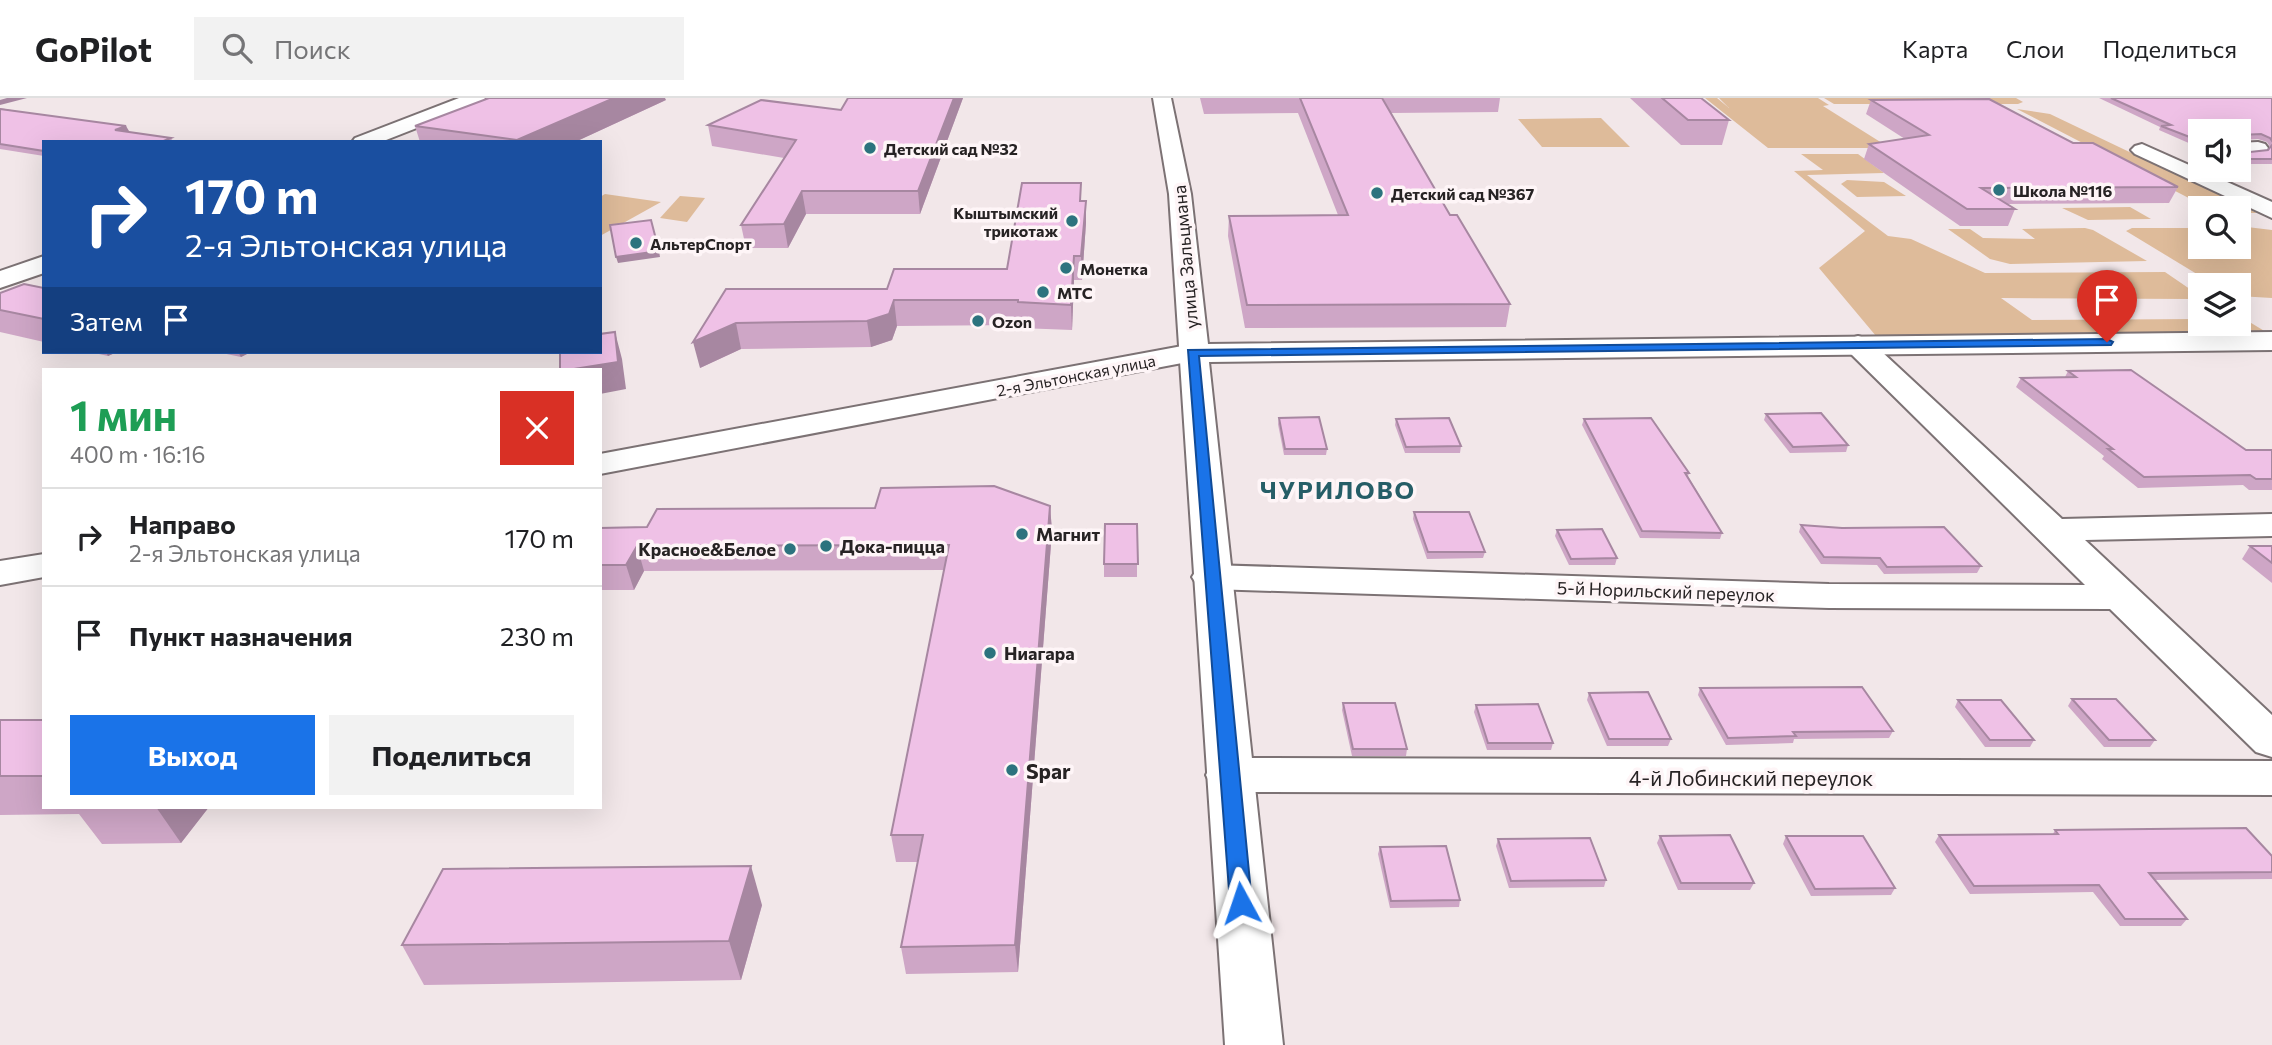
<!DOCTYPE html>
<html lang="ru">
<head>
<meta charset="utf-8">
<style>
	:root { --surface:#fff; --page:#f2f2f2; --text:#202124; --muted:#757577; --line:#e0e0e0; --accent:#1a73e8 }
	body { margin:0; font-family:Commissioner,sans-serif; background:var(--page); color:var(--text); height:100vh; display:flex; flex-direction:column; font-size:26px; white-space:nowrap }
	* { box-sizing:border-box; margin:0 }
	p { font-size:23px; color:var(--muted) }
	.icon { flex:none; width:38px; height:38px; fill:none; stroke:currentColor; stroke-width:2; stroke-linecap:round; stroke-linejoin:round }
	.map { position:relative; flex:1; overflow:hidden }
	.drawer { position:absolute; left:42px; top:270px; width:560px; height:441px; display:flex; flex-direction:column; background:var(--surface); border-radius:0px; box-shadow:0 7px 28px #0002 }
	.drawer>* { flex:none }
	.top-card { position:absolute; left:42px; top:42px; width:560px; height:214px; border-radius:0px; box-shadow:0 7px 28px #0002; background:#1a4fa0; color:#fff; overflow:hidden }
	.controls { position:absolute; left:2188px; top:21px; display:grid; gap:14px }
	.controls a { display:grid; place-items:center; width:63px; height:63px; border-radius:0px; background:var(--surface); box-shadow:0 7px 28px #0002; font-size:35px }
	.pin { position:absolute; display:grid; place-items:center; width:60px; height:60px; color:#fff; margin:-72px -30px; border-radius:50% 50% 50% 0; rotate:-45deg; box-shadow:0 0 7px #0007 }
	.pin .icon { rotate:45deg }
	.me { position:absolute; width:77px; margin:-38px; rotate:355deg; stroke-linejoin:round; filter:drop-shadow(0 0 5px #0008) }
	.turn { display:flex; align-items:center; gap:24px; height:147px; padding:0 28px; font-size:32px }
	.turn .icon { width:91px; height:91px; stroke-width:2.5 }
	.turn b { display:block; font-size:49px; line-height:60px }
	.then { display:flex; align-items:center; height:66px; padding:0 28px; background:#0003; gap:14px; font-size:26px }
	.round { display:grid; place-items:center; flex:none; width:74px; height:74px; border-radius:0px; background:var(--page) }
	.headline { display:flex; align-items:center; justify-content:space-between; height:119px; padding:0 28px }
	h1 { font-size:42px; font-weight:700; line-height:52px; color:#1e9e55 }
	.button { display:flex; gap:14px; margin-top:auto; padding:14px 28px }
	.button a { flex:1; height:80px; border-radius:0px; background:var(--accent); color:#fff; font-size:28px; font-weight:700; line-height:80px; text-align:center }
	.button a+a { background:var(--page); color:var(--text) }
	ul { padding:0; list-style:none }
	li { display:flex; align-items:center; gap:21px; height:98px; padding:0 28px; border-top:2px solid var(--line) }
	li div { flex:1 }
	li b { display:block; font-size:26px }
	li em { font-style:normal }
	header { display:flex; align-items:center; gap:42px; box-sizing:border-box; height:98px; padding:0 35px; background:var(--surface); border-bottom:2px solid var(--line) }
	header strong { font-size:33px }
	nav { display:flex; gap:38px; margin-inline-start:auto; font-size:24px }
	.search { width:490px; height:63px; background:var(--page); display:flex; align-items:center; gap:18px; box-sizing:border-box; padding:0 24px; border-radius:0px; color:var(--muted); font-size:26px }
	.map>svg:first-child { display:block }
	.green { fill:#debb9a }
	.lines { fill:none; stroke-linecap:round; stroke-linejoin:round }
	.minor-casing { stroke:#7c7274; stroke-width:4 }
	.tertiary-casing { stroke:#7c7274; stroke-width:4 }
	.minor { fill:#fff; fill-rule:evenodd }
	.tertiary { fill:#fff; fill-rule:evenodd }
	.wall { fill:#cea6c6 }
	.shaded-wall { fill:#a787a1 }
	.building { fill:#efc1e6; stroke:#a787a1; stroke-width:2 }
	.route { fill:#1a73e8; stroke:#114b97; stroke-width:2 }
	.poi-dot { fill:#2c737e; stroke:#fef5f7; stroke-width:2.5 }
	.labels { text-anchor:middle; dominant-baseline:central; stroke-width:7; stroke-linejoin:round; paint-order:stroke }
	.far-poi-label { font-size:16px; font-weight:bold; fill:#272324; stroke:#fef5f7; text-anchor:start }
	.far-street-label { font-size:16px; fill:#272324; stroke:#fef5f7 }
	.street-label { font-size:18px; fill:#272324; stroke:#fef5f7 }
	.poi-label { font-size:18px; font-weight:bold; fill:#272324; stroke:#fef5f7; text-anchor:start }
	.near-poi-label { font-size:21px; font-weight:bold; fill:#272324; stroke:#fef5f7; text-anchor:start }
	.near-street-label { font-size:21px; fill:#272324; stroke:#fef5f7 }
	.district-label { font-size:24px; font-weight:bold; letter-spacing:2px; fill:#265e67; stroke:#fef5f7 }
</style>
</head>
<body>
<header>
<strong>GoPilot</strong>
<div class="search"><svg class="icon" aria-label="search" viewBox="0 0 24 24"><circle cx="10" cy="10" r="6"/><path d="M15 15l6 6"/></svg>Поиск</div>
<nav><a>Карта</a><a>Слои</a><a>Поделиться</a></nav>
</header>
<div class="map">
<svg width="2272" height="947" viewBox="0 0 2272 947">
	<rect width="100%" height="100%" fill="#f2e7e9"/>
	<!-- green -->
	<g class="green">
		<path d="M1705 0H1717L1729 10 1719 0H1818L1829 7 1823 8 1882 45 1878 50H1768Z"/>
		<path d="M1824 0H2016L2023 4 2018 6H1834Z"/>
		<path d="M2017 11 2050 16 2257 115H2244L2246 118 2238 122V110H2208Z"/>
		<path d="M1601 20 1630 49H1542L1518 21Z"/>
		<path d="M1801 56H1858L1884 75 1807 77 1888 138 1911 141 1985 175 2165 174 2200 198 2194 201 2001 200 2032 222 2200 221V226H2238V217L2266 234 1876 238 1819 170 1865 133 1794 73 1823 72Z"/>
		<path d="M1847 82 1884 84 1906 98 1857 99 1841 86Z"/>
		<path d="M605 96 661 104 600 138V99Z"/>
		<path d="M680 98 705 100 687 124 660 120Z"/>
		<path d="M2130 109 2151 121 2088 122 2062 110Z"/>
		<path d="M2247 129 2272 132V200L2238 198V187H2215L2126 133 2132 130H2195L2200 131V149H2238V140L2245 139 2242 136Z"/>
		<path d="M2085 130 2093 132 2147 163 2010 166 1990 161 1948 131H1970L1983 140 2035 141 2022 131Z"/>
	</g>
	<g class="lines">
		<!-- minor casing -->
		<g class="minor-casing">
			<g id="minor">
				<path d="M459 0H485L483 4 381 44H352L355 40Z"/>
				<path d="M2258 44 2265 46 2268 50 2265 54 2238 57V45Z"/>
				<path d="M2142 46 2272 104V120L2135 56 2131 52 2135 48Z"/>
				<path d="M44 158V175L0 190V173Z"/>
				<path d="M1858 238 1868 241 2062 421 2272 416V438L2085 442 2272 617V659L2256 654 2110 511 1829 510 1211 491 1197 487 1192 479 1197 471 1211 467 1829 486 2085 487 1848 253 1843 247 1848 241Z"/>
				<path d="M1193 246 1203 249 1208 255 1203 261 600 376V356Z"/>
				<path d="M44 456V479L0 487V463Z"/>
				<path d="M1229 660 2272 663V697L1229 694 1212 689 1206 677 1212 665Z"/>
			</g>
		</g>
		<!-- tertiary casing -->
		<g class="tertiary-casing">
			<path id="tertiary" d="M1153 0H1171L1191 96 1208 246 2272 234V252L1209 264 1283 947H1225L1169 96Z"/>
		</g>
		<!-- minor -->
		<use href="#minor" class="minor"/>
		<!-- tertiary -->
		<use href="#tertiary" class="tertiary"/>
	</g>
	<!-- wall -->
	<g class="wall">
		<path d="M848 0H963L920 116H806L788 150H746L741 127 784 60 712 48 708 27 841 12Z"/>
		<path d="M1200 0H1500L1498 14 1391 15 1450 117 1510 206 1506 229 1245 230 1228 138 1229 118 1338 117 1298 15 1204 16Z"/>
		<path d="M1630 0H1701L1729 22 1722 47H1681Z"/>
		<path d="M2099 0H2272V66H2241L2238 65V52L2241 55 2268 52 2270 49 2267 44 2258 41 2240 42 2200 33V50L2159 32 2160 29Z"/>
		<path d="M666 2 575 44H420L415 28Z"/>
		<path d="M1871 2 2073 45 2178 89 2169 105 2007 106 2015 111 2008 128H1960L1864 61 1869 46 1905 41 1866 16Z"/>
		<path d="M0 10 129 33 127 34 171 40 173 44H44V58L0 51Z"/>
		<path d="M1081 85V103H1086V125L1082 182H1074L1072 232 1020 230V227L897 228 892 242 871 249 741 251 700 270 726 191H887L1007 171Z"/>
		<path d="M44 190V244L0 234V195Z"/>
		<path d="M90 254H117L108 258Z"/>
		<path d="M217 254H251L241 259Z"/>
		<path d="M2068 273 2246 352H2272V392H2249L2243 387 2138 390 2102 361 2104 358 2016 289 2021 280 2065 279Z"/>
		<path d="M1766 316 1848 347 1846 354 1790 355 1764 322Z"/>
		<path d="M1279 320 1327 351 1326 357H1284L1278 326Z"/>
		<path d="M1396 321 1461 348 1460 355H1405L1395 327Z"/>
		<path d="M1584 321 1689 375 1688 378 1722 435 1720 441 1640 440 1582 327Z"/>
		<path d="M1050 408 1052 433 1018 874 906 876 901 849 918 764H896L891 737 944 472 644 473 634 492H602L600 496V430L647 429 875 410Z"/>
		<path d="M1414 414 1485 454 1483 460 1427 461 1413 421Z"/>
		<path d="M1137 426V479H1104V466Z"/>
		<path d="M1801 427 1842 430 1981 468 1977 475 1884 476 1877 467 1821 466 1799 434Z"/>
		<path d="M1557 432 1617 460 1615 467H1569L1555 438Z"/>
		<path d="M2250 448H2272V485L2242 461Z"/>
		<path d="M1700 590 1893 633 1889 640 1794 641 1793 645 1726 647 1698 597Z"/>
		<path d="M1589 595 1671 641 1668 648H1607L1587 602Z"/>
		<path d="M2072 601 2155 642 2150 649H2104L2068 608Z"/>
		<path d="M1958 602 2034 642 2030 649H1985L1955 609Z"/>
		<path d="M1343 605 1407 651 1406 658H1352L1342 612Z"/>
		<path d="M1476 607 1553 645 1551 652H1487L1474 614Z"/>
		<path d="M0 622H44V709H209L181 745 102 746 79 716 0 717Z"/>
		<path d="M2055 732 2272 758V781L2155 782 2187 821 2181 828H2120L2093 794 1970 796 1935 744 1939 737 2053 736Z"/>
		<path d="M1660 738 1754 785 1750 792H1678L1657 745Z"/>
		<path d="M1786 738 1895 790 1891 797 1811 798 1783 746Z"/>
		<path d="M1498 741 1606 782 1604 789 1509 790 1496 748Z"/>
		<path d="M1380 749 1460 802 1459 809 1390 810 1378 756Z"/>
		<path d="M762 807 741 882 424 887 402 847Z"/>
	</g>
	<!-- shaded-wall -->
	<g class="shaded-wall">
		<path d="M7 0H27L0 7V2Z"/>
		<path d="M614 0H665L666 2 575 44H518L517 42Z"/>
		<path d="M954 0H963L920 116 918 93Z"/>
		<path d="M126 28 129 33 117 37 115 32Z"/>
		<path d="M802 93 806 116 788 150 784 126Z"/>
		<path d="M1086 103V125L1082 182 1081 158Z"/>
		<path d="M659 153 660 159 618 165 616 159Z"/>
		<path d="M1074 158V182L1072 232 1071 207Z"/>
		<path d="M894 202 897 228 892 242 871 249 867 223Z"/>
		<path d="M736 225 741 251 700 270 693 244Z"/>
		<path d="M615 234 622 261 626 291 600 296V271H574Z"/>
		<path d="M106 254H117L108 258Z"/>
		<path d="M238 254H251L241 259Z"/>
		<path d="M1050 408 1052 433 1018 874 1015 847Z"/>
		<path d="M637 448 644 473 634 492 626 467Z"/>
		<path d="M156 709H209L181 745Z"/>
		<path d="M751 768 762 807 741 882 729 843Z"/>
	</g>
	<!-- building -->
	<g class="building">
		<path d="M489 0H614L517 42 415 28Z"/>
		<path d="M848 0H954L918 93H802L784 126 741 127 796 42 708 27 761 2 841 12Z"/>
		<path d="M1300 0H1382L1450 117H1457L1510 206 1247 207 1229 118 1348 117Z"/>
		<path d="M1662 0H1701L1729 22H1688Z"/>
		<path d="M2111 0H2272V43L2270 40 2261 36 2240 37 2238 51V33H2200V43L2161 28 2171 27Z"/>
		<path d="M1989 1 2073 45H2093L2178 89 1981 90 2015 111H1967L1869 46 1929 37 1871 2Z"/>
		<path d="M0 11 126 28 115 32 171 40 161 44H44V53L0 46Z"/>
		<path d="M2272 47V61H2243L2238 59V52L2241 55 2268 52Z"/>
		<path d="M1022 85H1081L1080 103H1086L1081 158H1074L1071 207 1018 204V202H894L889 216 867 223 736 225 693 244 726 191H887L894 171H1007Z"/>
		<path d="M651 122 659 153 616 159 610 127Z"/>
		<path d="M24 186 44 190V221L0 212V195Z"/>
		<path d="M615 234 618 264 574 271H560V254H600V236Z"/>
		<path d="M2131 272 2246 352H2272V381H2256L2250 377 2144 379 2108 351H2113L2021 280 2076 279 2068 273Z"/>
		<path d="M1821 315 1848 347 1793 349 1766 316Z"/>
		<path d="M1319 319 1327 351H1285L1279 320Z"/>
		<path d="M1449 320 1461 348 1406 349 1396 321Z"/>
		<path d="M1651 320 1689 375H1685L1722 435 1642 433 1584 321Z"/>
		<path d="M994 388 1050 408 1015 847 901 849 923 737H891L949 447 637 448 626 467H600V430L647 429 657 411 875 410 881 390Z"/>
		<path d="M1414 414H1469L1485 454H1428Z"/>
		<path d="M1105 426H1137L1138 466H1104Z"/>
		<path d="M1801 427 1842 430 1944 429 1981 468 1887 469 1880 460 1824 459Z"/>
		<path d="M1602 431 1617 460 1571 461 1557 432Z"/>
		<path d="M2250 448H2272V465Z"/>
		<path d="M1862 589 1893 633 1793 634 1796 638 1728 640 1700 590Z"/>
		<path d="M1648 594 1671 641H1609L1589 595Z"/>
		<path d="M2072 601H2116L2155 642H2109Z"/>
		<path d="M1958 602H2001L2034 642H1990Z"/>
		<path d="M1343 605H1395L1407 651H1353Z"/>
		<path d="M1538 606 1553 645H1488L1476 607Z"/>
		<rect x="0" y="622" width="44" height="56"/>
		<path d="M2246 730 2272 758V774L2149 775 2187 821H2125L2099 787 1974 788 1939 737 2058 736 2055 732Z"/>
		<path d="M1730 737 1754 785H1681L1660 738Z"/>
		<path d="M1786 738H1863L1895 790 1815 791Z"/>
		<path d="M1590 740 1606 782 1511 783 1498 741Z"/>
		<path d="M1446 748 1460 802 1391 803 1380 749Z"/>
		<path d="M751 768 729 843 402 847 443 771Z"/>
	</g>
	<!-- route -->
	<path class="route" d="M2107 241 2113 244 2111 247 1199 258 1252 805 1249 811 1241 814 1233 811 1230 805 1188 252Z"/>
	<!-- markers -->
	<g class="poi-dot">
		<circle cx="870" cy="50" r="7"/>
		<circle cx="1999" cy="92" r="7"/>
		<circle cx="1377" cy="95" r="7"/>
		<circle cx="1072" cy="123" r="7"/>
		<circle cx="636" cy="145" r="7"/>
		<circle cx="1066" cy="170" r="7"/>
		<circle cx="1043" cy="194" r="7"/>
		<circle cx="978" cy="223" r="7"/>
		<circle cx="1022" cy="436" r="7"/>
		<circle cx="826" cy="448" r="7"/>
		<circle cx="790" cy="451" r="7"/>
		<circle cx="990" cy="555" r="7"/>
		<circle cx="1012" cy="672" r="7"/>
	</g>
	<g class="labels">
		<!-- far-poi labels -->
		<g class="far-poi-label">
			<text x="884" y="50">Детский сад №32</text>
			<text x="2013" y="92">Школа №116</text>
			<text x="1391" y="95">Детский сад №367</text>
			<text x="1058" y="114" text-anchor="end">Кыштымский<tspan x="1058" dy="18">трикотаж</tspan></text>
			<text x="650" y="145">АльтерСпорт</text>
			<text x="1080" y="170">Монетка</text>
			<text x="1057" y="194">МТС</text>
			<text x="992" y="223">Ozon</text>
		</g>
		<!-- far-street labels -->
		<g class="far-street-label">
			<text transform="translate(1076 277) rotate(-11)">2-я Эльтонская улица</text>
		</g>
		<!-- street labels -->
		<g class="street-label">
			<text transform="translate(1185 159) rotate(-95)">улица Зальцмана</text>
			<text transform="translate(1666 493) rotate(2)">5-й Норильский переулок</text>
		</g>
		<!-- poi labels -->
		<g class="poi-label">
			<text x="1036" y="436">Магнит</text>
			<text x="840" y="448">Дока-пицца</text>
			<text x="776" y="451" text-anchor="end">Красное&amp;Белое</text>
			<text x="1004" y="555">Ниагара</text>
		</g>
		<!-- near-poi labels -->
		<g class="near-poi-label">
			<text x="1026" y="672">Spar</text>
		</g>
		<!-- near-street labels -->
		<g class="near-street-label">
			<text x="1751" y="679">4-й Лобинский переулок</text>
		</g>
		<!-- district labels -->
		<g class="district-label">
			<text x="1338" y="391">ЧУРИЛОВО</text>
		</g>
	</g>
</svg>
<div class="controls">
<a><svg class="icon" aria-label="sound" viewBox="0 0 24 24"><path d="M4 9h4l5-4v14l-5-4H4zM17 9q2 3 0 6"/></svg></a>
<a><svg class="icon" aria-label="search" viewBox="0 0 24 24"><circle cx="10" cy="10" r="6"/><path d="M15 15l6 6"/></svg></a>
<a><svg class="icon" aria-label="layers" viewBox="0 0 24 24"><path d="M12 4l9 5-9 5-9-5zM3 14l9 5 9-5"/></svg></a>
</div>
<div class="pin" style="left:2107px;top:244px;background:#d93025"><svg class="icon" aria-label="arrive" viewBox="0 0 24 24"><path d="M6 21V4h12l-3 4 3 4H6"/></svg></div>
<svg class="me" style="left:1241px;top:805px" viewBox="-20 -20 40 40"><path d="M0-17L14 15 0 8-14 15z" fill="#1a73e8" stroke="#fff" stroke-width="4"/></svg>
<div class="top-card">
<div class="turn"><svg class="icon" aria-label="right" viewBox="0 0 24 24"><path d="M7 20v-9h11M14 6l5 5-5 5"/></svg><div><b>170 m</b>2-я Эльтонская улица</div></div>
<div class="then">Затем<svg class="icon" aria-label="arrive" viewBox="0 0 24 24"><path d="M6 21V4h12l-3 4 3 4H6"/></svg></div>
</div>
<section class="drawer">
<div class="headline"><div><h1>1 мин</h1><p>400 m · 16:16</p></div><a class="round" style="background:#d93025;color:#fff"><svg class="icon" aria-label="close" viewBox="0 0 24 24"><path d="M6 6l12 12M18 6L6 18"/></svg></a></div>
<ul>
<li><svg class="icon" aria-label="right" viewBox="0 0 24 24"><path d="M7 20v-9h11M14 6l5 5-5 5"/></svg><div><b>Направо</b><p>2-я Эльтонская улица</p></div><em>170 m</em></li>
<li><svg class="icon" aria-label="arrive" viewBox="0 0 24 24"><path d="M6 21V4h12l-3 4 3 4H6"/></svg><div><b>Пункт назначения</b></div><em>230 m</em></li>
</ul>
<div class="button"><a>Выход</a><a>Поделиться</a></div>
</section>
</div>
</body>
</html>
